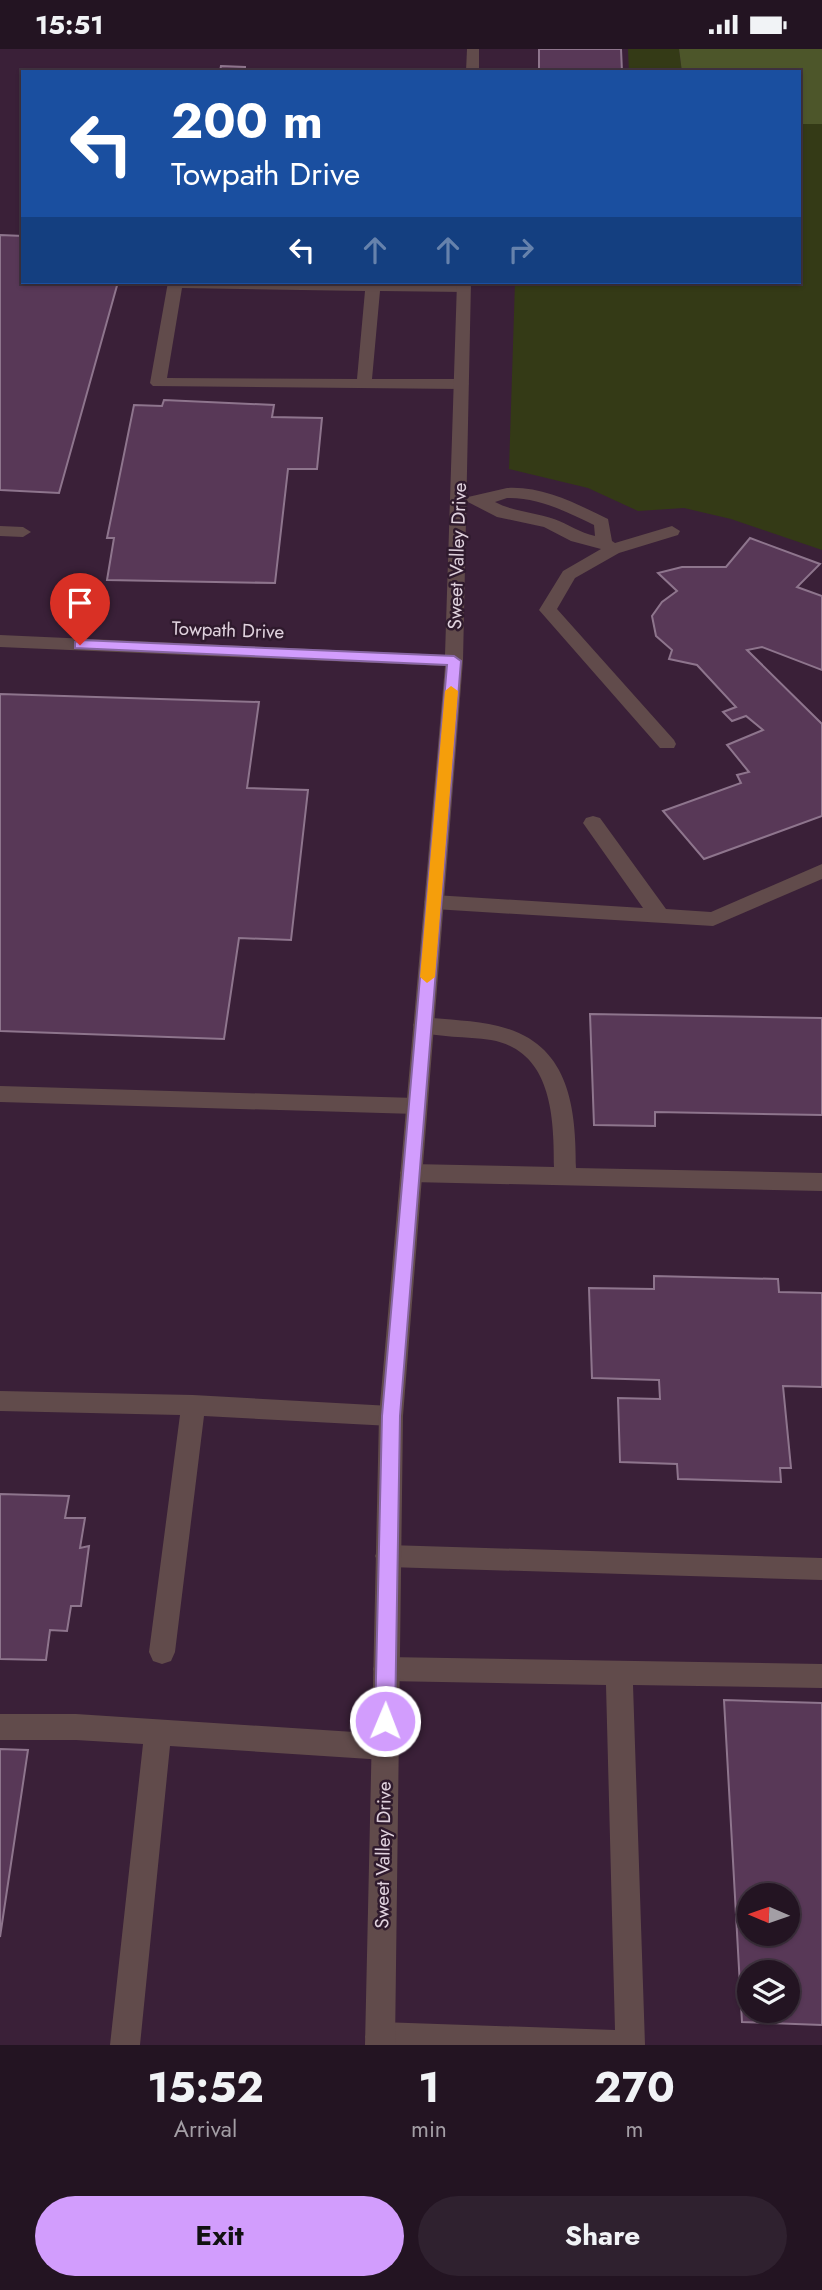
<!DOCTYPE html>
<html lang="en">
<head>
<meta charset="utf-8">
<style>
	:root { --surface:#231422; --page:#2f212f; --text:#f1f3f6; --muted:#a39ea5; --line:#403340; --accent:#d29dfd }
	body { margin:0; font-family:Jost,sans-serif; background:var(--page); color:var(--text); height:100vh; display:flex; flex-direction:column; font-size:26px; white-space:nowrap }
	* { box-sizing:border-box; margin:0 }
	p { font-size:23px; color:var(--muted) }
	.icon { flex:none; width:38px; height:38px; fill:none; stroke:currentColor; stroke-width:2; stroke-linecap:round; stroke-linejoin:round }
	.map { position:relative; height:1996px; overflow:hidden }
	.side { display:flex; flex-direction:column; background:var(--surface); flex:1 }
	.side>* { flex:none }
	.top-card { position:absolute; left:21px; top:21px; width:780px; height:214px; border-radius:0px; box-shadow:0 2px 5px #0004,0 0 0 2px var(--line); background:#1a4fa0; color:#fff; overflow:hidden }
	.needle { width:46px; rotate:272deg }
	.buttons { position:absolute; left:737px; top:1834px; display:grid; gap:14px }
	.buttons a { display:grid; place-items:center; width:63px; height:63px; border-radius:50%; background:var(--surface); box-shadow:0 2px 5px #0004,0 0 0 2px var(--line); font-size:35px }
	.pin { position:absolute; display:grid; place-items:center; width:60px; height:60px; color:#fff; margin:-72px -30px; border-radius:50% 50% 50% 0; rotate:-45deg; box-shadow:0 0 7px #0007 }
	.pin .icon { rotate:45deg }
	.me { position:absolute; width:77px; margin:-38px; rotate:1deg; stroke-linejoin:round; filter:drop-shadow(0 0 5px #0008) }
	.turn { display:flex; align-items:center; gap:24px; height:147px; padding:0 35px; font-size:32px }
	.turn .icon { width:91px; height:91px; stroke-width:2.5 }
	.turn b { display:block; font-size:49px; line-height:60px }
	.lanes { display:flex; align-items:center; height:66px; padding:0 35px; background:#0003; justify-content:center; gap:35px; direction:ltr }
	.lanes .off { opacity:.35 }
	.eta { display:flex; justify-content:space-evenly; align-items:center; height:119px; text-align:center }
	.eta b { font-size:42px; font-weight:700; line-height:49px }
	.cta { display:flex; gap:14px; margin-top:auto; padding:14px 35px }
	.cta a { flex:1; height:80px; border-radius:42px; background:var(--accent); color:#111; font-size:28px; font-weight:700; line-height:80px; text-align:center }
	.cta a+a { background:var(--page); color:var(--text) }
	.status { display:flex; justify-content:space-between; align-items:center; height:49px; padding:0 35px; background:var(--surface); direction:ltr }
	.status svg { height:19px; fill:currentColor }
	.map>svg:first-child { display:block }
	.built { fill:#3a2038; fill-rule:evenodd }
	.green { fill:#343a16 }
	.forest { fill:#4d562a }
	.building { fill:#583857; stroke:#8e758d; stroke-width:2; fill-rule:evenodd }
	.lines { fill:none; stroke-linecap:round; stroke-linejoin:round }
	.lane { fill:#614b4b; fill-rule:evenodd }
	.street { fill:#614b4b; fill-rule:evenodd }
	.route { fill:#d29dfd; stroke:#8866a4; stroke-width:2 }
	.slow { fill:#f59e0b }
	.labels { text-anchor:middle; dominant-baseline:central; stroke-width:5; stroke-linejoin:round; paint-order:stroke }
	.street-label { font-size:19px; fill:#e0d2de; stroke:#2f1a2d }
</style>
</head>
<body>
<div class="status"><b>15:51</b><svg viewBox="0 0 49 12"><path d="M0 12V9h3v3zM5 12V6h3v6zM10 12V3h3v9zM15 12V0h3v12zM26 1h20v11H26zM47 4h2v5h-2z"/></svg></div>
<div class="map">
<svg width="822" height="1996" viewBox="0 0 822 1996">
	<rect width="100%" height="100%" fill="#2f1a2d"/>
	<!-- built -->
	<path class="built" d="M0 0H822V1996H0ZM23 23H800V233H23ZM749 1846H788V1885H749ZM749 1923H788V1962H749Z"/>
	<!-- green -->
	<g class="green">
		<path d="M628 0H679L682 23H629Z"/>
		<path d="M800 75H822V501L731 470 684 459 638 462 588 439 509 420 515 233H800Z"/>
	</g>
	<!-- forest -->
	<path class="forest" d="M679 0H822V75H800V23H682Z"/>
	<!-- building -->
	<g class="building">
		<path d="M539 0H621L622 23H539Z"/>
		<path d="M221 17 245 18V21L262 22 202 23 220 22Z"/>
		<path d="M0 186 23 187V233H118L59 444 0 441Z"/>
		<path d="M164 351 274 356 272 368 322 369 317 420H288L275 534 107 531 114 489H107L134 356 162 357Z"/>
		<path d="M750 489 820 515 797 538 822 547V621L762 598 747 601 822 675V767L704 810 663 762 741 734 737 726 749 723 727 696 763 681 746 667 732 672 723 663 736 658 697 616 669 610 672 601 656 587 652 567 662 553 677 542 658 524 682 518H726Z"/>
		<path d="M0 645 259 653 247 739 308 741 291 891 239 889 224 990 0 982Z"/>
		<path d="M590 965 822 969V1066L655 1063V1077L594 1076Z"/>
		<path d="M654 1227 778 1230 779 1243 822 1244V1338L783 1337 791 1419H780L781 1433 678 1430 677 1415 620 1413 618 1349 660 1350 659 1331 592 1329 589 1239 654 1240Z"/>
		<path d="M0 1445 69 1447 65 1469H85L80 1499 89 1497 81 1557H71L67 1582 50 1581 46 1611 0 1610Z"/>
		<path d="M724 1651 822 1654V1976L742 1973ZM749 1846H788V1885H749ZM749 1923H788V1962H749Z"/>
		<path d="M0 1700 28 1701 0 1888Z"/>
	</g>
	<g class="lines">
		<!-- lane -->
		<g class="lane">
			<path d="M168 233H380L469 236 471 239 469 242 464 243 380 242 372 330H461L469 335 461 340 153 337 150 334ZM182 239 365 242 357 330 167 329Z"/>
			<path d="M507 439C543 437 577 455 608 470L612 492 615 494 672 477 680 482 678 486 619 504 575 529 557 560 674 691 676 695 674 699H660L539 561 563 522 601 500 571 492 544 478 497 468 466 452 468 448ZM507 449C538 448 567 463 594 476L595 487C580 484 568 475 554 470 534 463 514 463 495 453Z"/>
			<path d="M0 477 23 478 31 483 23 488 0 487Z"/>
			<path d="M593 767 600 769 666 860 711 863 822 815V830L713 877 434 860 427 858 424 853 427 848 434 846 643 859 583 774 586 769Z"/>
			<path d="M423 968C448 971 474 971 498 977 569 994 576 1056 576 1119L822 1124V1142L411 1133 403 1130 400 1124 403 1118 411 1115 554 1118C554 1068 552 1002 491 991 466 987 439 989 416 982L413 976 416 970Z"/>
			<path d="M0 1037 416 1049 424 1051 427 1057 424 1063 416 1065 0 1053Z"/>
			<path d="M0 1342 193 1346 391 1357 399 1360 403 1367 399 1374 391 1377 204 1367 175 1603 171 1612 162 1615 153 1612 149 1603 180 1366 0 1362Z"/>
			<path d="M388 1496 822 1509V1531L388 1518 379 1515 375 1507 379 1499Z"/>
			<path d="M386 1608 822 1615V1639L633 1636 645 1996H369L365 1988 370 1978 380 1973 615 1981 606 1636 386 1632 377 1629 373 1620 377 1611Z"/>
			<path d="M0 1665H76L385 1685 394 1689 398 1698 394 1707 385 1711 170 1697 140 1996H110L143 1695 76 1691H0Z"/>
		</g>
		<!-- street -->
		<g class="street">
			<path d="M467 0H479V23H466Z"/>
			<path d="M457 233H471L463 612 403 1367 395 1996H365L379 1367 445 617 0 598V586L445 606Z"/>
		</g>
	</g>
	<!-- route -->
	<path class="route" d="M80 591 454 607 461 612 400 1367 395 1672 392 1679 385 1682 378 1679 375 1672 382 1367 447 616 75 599V593Z"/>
	<!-- slow -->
	<path class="slow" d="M451 637 458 642 435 928 427 934 420 928 445 642Z"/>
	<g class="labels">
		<!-- street labels -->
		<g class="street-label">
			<text transform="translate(457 507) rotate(-88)">Sweet Valley Drive</text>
			<text transform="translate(228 581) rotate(2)">Towpath Drive</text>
			<text transform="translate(383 1806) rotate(-89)">Sweet Valley Drive</text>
		</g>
	</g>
</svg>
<div class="buttons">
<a><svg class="needle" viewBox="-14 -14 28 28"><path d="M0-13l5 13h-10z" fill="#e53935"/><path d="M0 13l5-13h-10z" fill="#a39ea5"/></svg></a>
<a><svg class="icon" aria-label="layers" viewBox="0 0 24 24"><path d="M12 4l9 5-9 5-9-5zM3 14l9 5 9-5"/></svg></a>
</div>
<div class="pin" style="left:80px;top:596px;background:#d93025"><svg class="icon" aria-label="arrive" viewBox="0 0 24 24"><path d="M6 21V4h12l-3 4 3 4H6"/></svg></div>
<svg class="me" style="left:385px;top:1672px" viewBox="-20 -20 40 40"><circle r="17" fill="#d29dfd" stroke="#fff" stroke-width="3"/><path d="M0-11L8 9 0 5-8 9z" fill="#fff"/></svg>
<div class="top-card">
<div class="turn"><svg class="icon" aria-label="left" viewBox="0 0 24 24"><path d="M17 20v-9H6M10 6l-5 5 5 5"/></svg><div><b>200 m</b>Towpath Drive</div></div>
<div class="lanes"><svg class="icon" aria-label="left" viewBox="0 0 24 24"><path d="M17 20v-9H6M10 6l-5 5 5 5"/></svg><svg class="icon off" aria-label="ahead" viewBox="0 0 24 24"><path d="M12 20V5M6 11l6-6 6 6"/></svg><svg class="icon off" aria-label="ahead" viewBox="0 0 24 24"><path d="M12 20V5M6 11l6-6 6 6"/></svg><svg class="icon off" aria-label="right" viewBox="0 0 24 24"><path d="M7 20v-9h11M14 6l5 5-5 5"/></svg></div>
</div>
</div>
<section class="side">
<div class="eta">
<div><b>15:52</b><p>Arrival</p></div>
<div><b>1</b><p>min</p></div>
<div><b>270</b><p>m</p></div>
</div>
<div class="cta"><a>Exit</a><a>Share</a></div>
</section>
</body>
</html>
